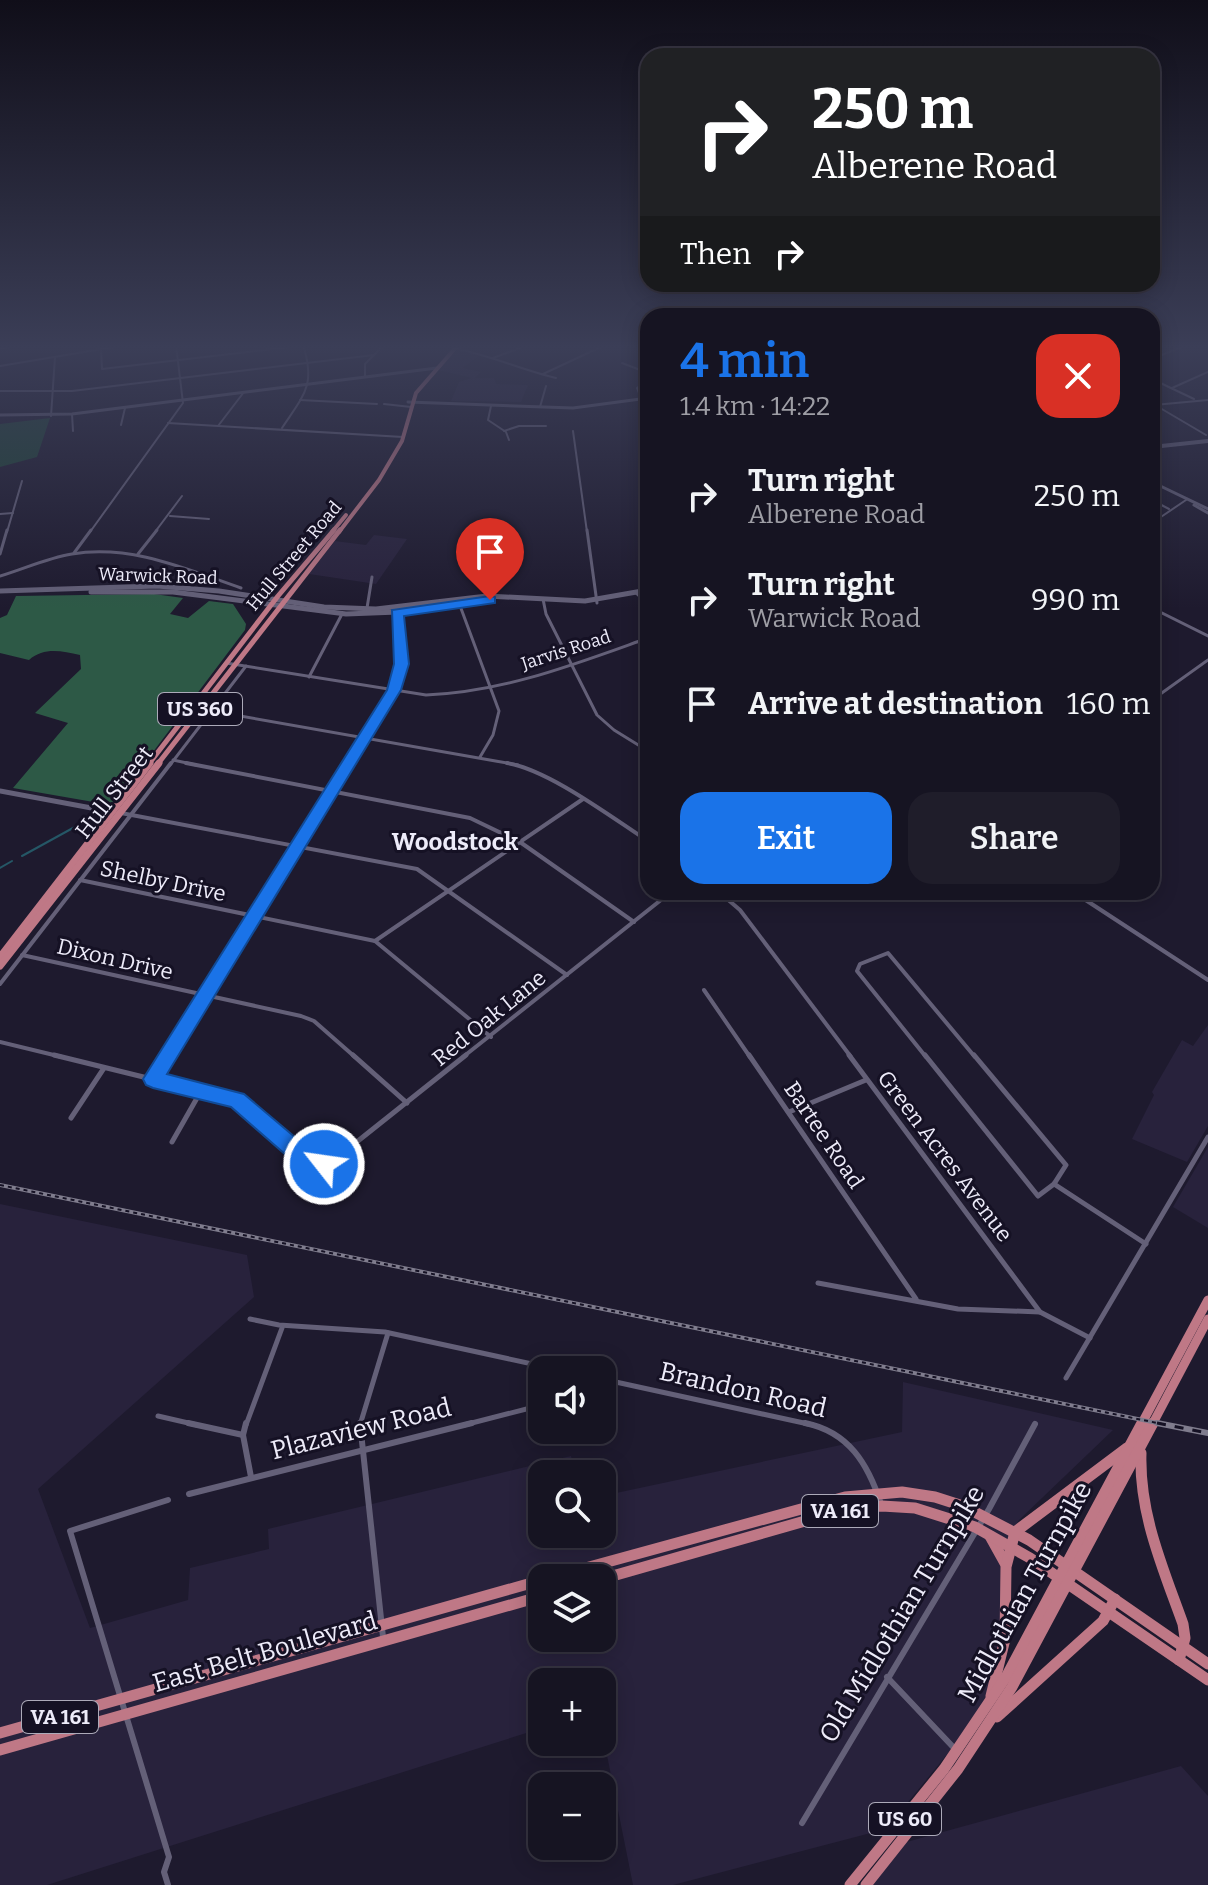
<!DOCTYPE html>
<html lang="en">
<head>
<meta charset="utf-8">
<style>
	:root { --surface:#161422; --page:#1f1d2a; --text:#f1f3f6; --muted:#9e9ea5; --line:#353340; --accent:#1a73e8 }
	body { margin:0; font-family:Bitter,serif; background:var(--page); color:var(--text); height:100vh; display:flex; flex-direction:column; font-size:30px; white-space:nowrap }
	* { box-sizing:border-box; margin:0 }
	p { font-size:26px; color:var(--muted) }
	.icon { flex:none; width:44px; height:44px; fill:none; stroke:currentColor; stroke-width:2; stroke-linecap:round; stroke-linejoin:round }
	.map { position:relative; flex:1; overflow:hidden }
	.sheet { position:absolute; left:640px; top:308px; width:520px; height:592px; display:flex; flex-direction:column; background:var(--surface); border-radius:24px; box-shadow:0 4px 20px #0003,0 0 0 2px var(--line) }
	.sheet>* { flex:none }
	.banner { position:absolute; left:640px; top:48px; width:520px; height:244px; border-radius:24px; box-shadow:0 4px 20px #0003,0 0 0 2px var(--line); background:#202124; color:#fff; overflow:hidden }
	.buttons { position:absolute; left:528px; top:1356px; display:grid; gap:16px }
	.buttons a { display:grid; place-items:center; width:88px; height:88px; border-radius:16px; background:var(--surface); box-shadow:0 4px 20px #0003,0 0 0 2px var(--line); font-size:40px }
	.pin { position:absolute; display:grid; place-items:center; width:68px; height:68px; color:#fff; margin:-82px -34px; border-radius:50% 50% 50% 0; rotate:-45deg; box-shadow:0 0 8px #0007 }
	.pin .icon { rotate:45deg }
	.me { position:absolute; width:88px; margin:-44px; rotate:300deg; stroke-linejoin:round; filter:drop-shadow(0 0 6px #0008) }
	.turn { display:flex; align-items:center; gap:28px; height:168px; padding:0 40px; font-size:36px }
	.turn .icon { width:104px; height:104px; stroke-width:2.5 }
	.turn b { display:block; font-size:56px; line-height:68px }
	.then { display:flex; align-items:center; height:76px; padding:0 40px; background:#0003; gap:16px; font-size:30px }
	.round { display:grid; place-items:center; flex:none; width:84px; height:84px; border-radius:24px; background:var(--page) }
	.headline { display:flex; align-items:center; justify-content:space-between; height:136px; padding:0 40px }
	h1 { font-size:48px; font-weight:600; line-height:60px; color:var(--accent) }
	.cta { display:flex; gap:16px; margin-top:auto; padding:16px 40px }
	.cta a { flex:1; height:92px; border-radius:24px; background:var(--accent); color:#fff; font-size:32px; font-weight:600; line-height:92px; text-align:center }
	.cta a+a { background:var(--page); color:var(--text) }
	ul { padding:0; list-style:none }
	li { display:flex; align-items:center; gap:24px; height:104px; padding:0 40px }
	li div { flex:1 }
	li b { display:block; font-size:30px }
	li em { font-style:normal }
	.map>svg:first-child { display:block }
	.built { fill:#28223c; fill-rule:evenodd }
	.green { fill:#1d4434 }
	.forest { fill:#2d5946 }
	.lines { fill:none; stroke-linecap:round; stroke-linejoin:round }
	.stream { stroke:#255766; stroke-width:2 }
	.minor-far4 { stroke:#646078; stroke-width:2 }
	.minor-far3 { stroke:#646078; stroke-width:3 }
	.minor-far2 { stroke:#646078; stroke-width:4 }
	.minor-far1 { stroke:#646078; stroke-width:5 }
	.minor { stroke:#646078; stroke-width:6 }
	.tertiary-far1 { stroke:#646078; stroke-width:3 }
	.tertiary { stroke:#646078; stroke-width:5 }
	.secondary-far1 { stroke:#646078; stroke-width:4 }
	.secondary { stroke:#646078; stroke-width:5 }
	.primary-far4 { stroke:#bf7886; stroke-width:4 }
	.primary-far3 { stroke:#bf7886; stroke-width:5 }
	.primary-far2 { stroke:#bf7886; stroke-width:7 }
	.primary-far1 { stroke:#bf7886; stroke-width:9 }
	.primary { stroke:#bf7886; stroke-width:11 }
	.rail-far1-casing { stroke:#7f7c8d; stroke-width:4 }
	.rail-casing { stroke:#7f7c8d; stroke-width:6 }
	.rail-far1 { stroke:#151124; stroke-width:2; stroke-dasharray:4; stroke-linecap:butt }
	.rail { stroke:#151124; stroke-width:3; stroke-dasharray:9; stroke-linecap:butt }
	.route { fill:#1a73e8; stroke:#114b97; stroke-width:2 }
	.labels { text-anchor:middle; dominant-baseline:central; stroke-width:6; stroke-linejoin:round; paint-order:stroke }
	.far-street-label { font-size:18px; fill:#edebf9; stroke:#151124 }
	.shield { fill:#151124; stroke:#acaab9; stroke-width:2 }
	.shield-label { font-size:20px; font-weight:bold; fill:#edebf9 }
	.street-label { font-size:22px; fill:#edebf9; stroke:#151124 }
	.neighbourhood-label { font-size:24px; font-weight:bold; fill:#edebf9; stroke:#151124 }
	.near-street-label { font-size:26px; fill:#edebf9; stroke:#151124 }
</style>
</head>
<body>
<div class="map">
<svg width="1208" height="1885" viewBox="0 0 1208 1885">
	<rect width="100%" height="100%" fill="#1e1a2e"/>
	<!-- built -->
	<g class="built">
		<path d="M457 350 481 354 463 368 481 372 475 378H494L496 384 528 385 521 402 451 401 459 382 472 378 438 370Z"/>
		<path d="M374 535 407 539 376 584 309 574 335 541 366 545Z"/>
		<path d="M1208 1025V1126L1187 1162 1132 1139 1154 1095 1152 1092 1182 1040 1193 1046Z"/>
		<path d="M1208 1147V1228L1173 1207Z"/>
		<path d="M0 1204 247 1255 254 1297 38 1489 90 1628 188 1600 190 1568 269 1549 268 1529 571 1456 576 1474H542V1534H602V1496L902 1432 903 1382 1113 1430 1019 1520 999 1554 1002 1565 1001 1647 989 1693 967 1730 886 1829 673 1885H633L602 1730V1682H542V1728L47 1885H0ZM542 1578H602V1638H542Z"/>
		<path d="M1181 1766 1208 1796V1885H867L903 1843Z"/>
	</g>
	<!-- green -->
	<path class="green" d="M50 418 37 457 0 467V424Z"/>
	<!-- forest -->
	<path class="forest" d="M154 594 183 598 170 614 188 618 209 601 233 604 246 624 245 630 116 801 105 804 13 788 68 723 35 713 81 669 80 655C61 651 44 647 29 660L0 653V618L7 615 16 596Z"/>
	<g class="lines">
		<!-- stream -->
		<g class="stream">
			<path d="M22 856 82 823"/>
			<path d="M0 868 12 861"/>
		</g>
		<!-- minor-far4 -->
		<g class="minor-far4">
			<path d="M452 348C488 354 521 370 556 378"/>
			<path d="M101 349 102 369 308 345"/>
			<path d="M493 358 528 345"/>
			<path d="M1152 359 1186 345"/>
			<path d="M622 363 648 373"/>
			<path d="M0 366 126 345"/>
			<path d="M543 374 605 345"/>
			<path d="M365 376V364L384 345"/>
			<path d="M1152 379 1194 399"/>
			<path d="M1172 388 1208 372"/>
			<path d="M0 391H72L374 355"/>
			<path d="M641 398 637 388 648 380"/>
			<path d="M300 400 377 404"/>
			<path d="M384 404 411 407"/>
			<path d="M1154 405 1208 400"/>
			<path d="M1155 405 1206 435"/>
			<path d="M491 406 488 420 506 432 509 440"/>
			<path d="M540 407 546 386"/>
			<path d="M72 414 73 431"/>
			<path d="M51 416 55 357"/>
			<path d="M168 423 403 437"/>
			<path d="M121 425 125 408"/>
			<path d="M218 426 244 392"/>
			<path d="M282 428C304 395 316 385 303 345"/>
			<path d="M504 431 519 426H546"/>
			<path d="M573 431 587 532"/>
			<path d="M1152 500 1169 509"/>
			<path d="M0 514 13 513"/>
			<path d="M170 516 209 519"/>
			<path d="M1152 523 1186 500"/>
			<path d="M7 532 22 481"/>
			<path d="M90 532 183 403 176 345"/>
			<path d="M155 532 182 496"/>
		</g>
		<!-- minor-far3 -->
		<g class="minor-far3">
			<path d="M587 530 597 603"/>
			<path d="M74 553 91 530"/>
			<path d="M0 554 7 530"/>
			<path d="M138 554 157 530"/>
			<path d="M0 576C24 569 47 558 72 554 131 544 186 569 241 588"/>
			<path d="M636 593 648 604"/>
			<path d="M543 599 546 614 597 715 614 730 648 751"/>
			<path d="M459 603 499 711 493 735 480 757"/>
			<path d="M367 608 372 577"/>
			<path d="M1152 608 1208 636"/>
			<path d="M226 663 426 695C504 692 575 664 648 638"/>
			<path d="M309 677 342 614"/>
			<path d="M1152 700 1208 660"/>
			<path d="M212 711 518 765"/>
			<path d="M173 760 196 765"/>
			<path d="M170 765 246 666"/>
			<path d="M348 765 394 690 402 664 397 608"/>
		</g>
		<!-- minor-far2 -->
		<g class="minor-far2">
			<path d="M186 763 470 818 520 842 634 922"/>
			<path d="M507 763C549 770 611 817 648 841"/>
			<path d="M121 813 417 869 567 975"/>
			<path d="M80 880 375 941 491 1037"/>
			<path d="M719 892 740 910 851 1057"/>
			<path d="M1081 897 1208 980"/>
			<path d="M375 941 583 799"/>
			<path d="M22 955 301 1016 314 1021 355 1057"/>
			<path d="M0 984 171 763"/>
			<path d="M704 990 750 1057"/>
			<path d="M0 1042 62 1057"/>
			<path d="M167 1057 349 763"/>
			<path d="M463 1057 671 892"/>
			<path d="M926 1057 857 971 860 964 888 953 975 1057"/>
		</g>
		<!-- minor-far1 -->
		<g class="minor-far1">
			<path d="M54 1055 237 1100 310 1162 329 1164 466 1055"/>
			<path d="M353 1055 407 1103"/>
			<path d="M749 1055 916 1299"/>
			<path d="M849 1055 1040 1312 1090 1338"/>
			<path d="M925 1055 1038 1196 1054 1184 1066 1165 974 1055"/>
			<path d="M153 1079 168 1055"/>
			<path d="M789 1112 866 1080"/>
			<path d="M71 1118 104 1068"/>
			<path d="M172 1142 201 1091"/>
			<path d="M1054 1184 1146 1244"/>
			<path d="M818 1283 958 1309 1040 1312"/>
			<path d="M250 1319 279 1325 385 1332 560 1370"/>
			<path d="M1066 1378 1208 1137"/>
			<path d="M602 1379 813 1425"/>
			<path d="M158 1416 197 1425"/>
			<path d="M246 1425 282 1328"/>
			<path d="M360 1425 388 1333"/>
			<path d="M464 1425 542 1405"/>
		</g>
		<!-- minor -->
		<g class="minor">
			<path d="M188 1423 243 1435"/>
			<path d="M246 1423 243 1435 251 1477"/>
			<path d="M360 1423 383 1637"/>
			<path d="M805 1423C849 1432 868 1464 881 1504"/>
			<path d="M189 1494 472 1423"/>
			<path d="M168 1500 70 1531 169 1857 164 1872 168 1885"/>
			<path d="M887 1677 954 1748"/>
			<path d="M802 1823 989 1509 1035 1424"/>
		</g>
		<!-- tertiary-far1 -->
		<g class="tertiary-far1">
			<path d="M0 348 20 345"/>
			<path d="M408 402 573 408 648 398"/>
			<path d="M0 415 72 414 437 368"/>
			<path d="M1152 482 1208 509"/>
			<path d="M1194 505 1208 513"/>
		</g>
		<!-- tertiary -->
		<path class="tertiary" d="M0 791 113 812"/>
		<!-- secondary-far1 -->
		<path class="secondary-far1" d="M1152 447 1208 441"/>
		<!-- secondary -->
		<g class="secondary">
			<path d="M0 591 157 586 219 591 324 607 376 609 487 596 585 601 648 590"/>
			<path d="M91 592H173L346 614 398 612"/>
		</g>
		<!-- primary-far4 -->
		<g class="primary-far4">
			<path d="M332 532 346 515"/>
			<path d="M339 532 379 480 402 441 416 393 458 345"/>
		</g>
		<!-- primary-far3 -->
		<g class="primary-far3">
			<path d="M148 765 278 596 334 530"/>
			<path d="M157 765 340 530"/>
		</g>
		<!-- primary-far2 -->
		<g class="primary-far2">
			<path d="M0 957 150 763"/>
			<path d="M0 966 159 763"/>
		</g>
		<!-- primary-far1 -->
		<g class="primary-far1">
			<path d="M1141 1425 1208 1300"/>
			<path d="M1152 1425 1208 1319"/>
		</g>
		<!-- primary -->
		<g class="primary">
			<path d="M1141 1453C1139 1514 1163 1568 1183 1624L1185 1638 1179 1660"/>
			<path d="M990 1536 1005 1563"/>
			<path d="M549 1578 845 1497 902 1492 935 1497 963 1506 1029 1540 1208 1664"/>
			<path d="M602 1579 847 1509 882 1506 915 1508 975 1527 1030 1558 1208 1680"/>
			<path d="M991 1696 1005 1639 1006 1567 1015 1532 1127 1448"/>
			<path d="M997 1717 1103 1621 1115 1599"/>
			<path d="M0 1733 542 1580"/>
			<path d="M0 1750 542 1596"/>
			<path d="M850 1885 944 1769 1006 1677 1142 1423"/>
			<path d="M866 1885 958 1769 1012 1687 1153 1423"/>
		</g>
		<!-- rail-far1 casing -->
		<g class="rail-far1-casing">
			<path id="rail-far1" d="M0 1185 1167 1425"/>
		</g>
		<!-- rail casing -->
		<g class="rail-casing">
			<path id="rail" d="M1157 1423 1208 1433"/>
		</g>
		<!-- rail-far1 -->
		<use href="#rail-far1" class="rail-far1"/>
		<!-- rail -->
		<use href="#rail" class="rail"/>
	</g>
	<!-- sky -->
	<linearGradient id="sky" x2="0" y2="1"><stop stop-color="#100e19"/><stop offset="0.57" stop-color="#3b3e57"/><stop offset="1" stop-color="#3b3e57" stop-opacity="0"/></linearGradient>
	<rect width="1208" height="609" fill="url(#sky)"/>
	<!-- route -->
	<path class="route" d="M490 596 495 597V603L404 616 409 664 401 690 167 1074 244 1094 315 1154 331 1158 334 1164 331 1171C321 1175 312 1172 302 1169L231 1107 153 1088 146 1085 143 1079 387 690 394 664 392 610Z"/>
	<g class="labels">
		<!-- far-street labels -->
		<g class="far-street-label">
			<text transform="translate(294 556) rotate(-50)">Hull Street Road</text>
			<text transform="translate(158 576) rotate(2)">Warwick Road</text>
			<text transform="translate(566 650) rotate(-18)">Jarvis Road</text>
		</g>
		<!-- shield labels -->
		<g class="shield">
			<rect x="158" y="693" width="84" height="32" rx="6"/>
			<rect x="802" y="1495" width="76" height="32" rx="6"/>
			<rect x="22" y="1701" width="76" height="32" rx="6"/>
			<rect x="869" y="1803" width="72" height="32" rx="6"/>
		</g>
		<g class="shield-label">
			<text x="200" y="709">US 360</text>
			<text x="840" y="1511">VA 161</text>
			<text x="60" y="1717">VA 161</text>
			<text x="905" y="1819">US 60</text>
		</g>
		<!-- street labels -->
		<g class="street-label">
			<text transform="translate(114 792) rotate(-52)">Hull Street</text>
			<text transform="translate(163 881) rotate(12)">Shelby Drive</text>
			<text transform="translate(115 959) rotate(13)">Dixon Drive</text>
			<text transform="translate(489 1018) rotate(-39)">Red Oak Lane</text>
			<text transform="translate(824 1135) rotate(56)">Bartee Road</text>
			<text transform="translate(945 1156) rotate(53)">Green Acres Avenue</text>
		</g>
		<!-- neighbourhood labels -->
		<g class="neighbourhood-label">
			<text x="455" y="842">Woodstock</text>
		</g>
		<!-- near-street labels -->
		<g class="near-street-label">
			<text transform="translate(743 1390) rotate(13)">Brandon Road</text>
			<text transform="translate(361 1429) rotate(-14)">Plazaview Road</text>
			<text transform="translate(1025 1592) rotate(-61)">Midlothian Turnpike</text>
			<text transform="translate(902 1614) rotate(-59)">Old Midlothian Turnpike</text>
			<text transform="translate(265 1652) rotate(-16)">East Belt Boulevard</text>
		</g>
	</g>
</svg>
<div class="buttons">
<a><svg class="icon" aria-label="sound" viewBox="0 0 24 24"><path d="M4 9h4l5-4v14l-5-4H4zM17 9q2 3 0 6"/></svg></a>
<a><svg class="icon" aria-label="search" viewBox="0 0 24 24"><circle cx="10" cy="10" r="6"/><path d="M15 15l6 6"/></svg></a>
<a><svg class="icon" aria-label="layers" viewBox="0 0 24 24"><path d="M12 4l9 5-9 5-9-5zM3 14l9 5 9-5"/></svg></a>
<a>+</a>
<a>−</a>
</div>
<div class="pin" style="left:490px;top:600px;background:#d93025"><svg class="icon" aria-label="arrive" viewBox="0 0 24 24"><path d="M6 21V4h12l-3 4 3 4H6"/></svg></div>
<svg class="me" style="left:324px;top:1164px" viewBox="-20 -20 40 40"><circle r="17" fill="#1a73e8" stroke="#fff" stroke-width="3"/><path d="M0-11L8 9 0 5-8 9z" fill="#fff"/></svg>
<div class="banner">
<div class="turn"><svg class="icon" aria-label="right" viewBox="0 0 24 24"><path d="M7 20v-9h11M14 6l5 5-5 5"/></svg><div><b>250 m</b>Alberene Road</div></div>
<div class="then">Then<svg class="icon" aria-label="right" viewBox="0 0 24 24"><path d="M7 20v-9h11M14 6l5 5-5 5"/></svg></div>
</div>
<section class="sheet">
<div class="headline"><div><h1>4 min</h1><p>1.4 km · 14:22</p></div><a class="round" style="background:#d93025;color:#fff"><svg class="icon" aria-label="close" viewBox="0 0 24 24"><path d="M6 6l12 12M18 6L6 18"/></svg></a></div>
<ul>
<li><svg class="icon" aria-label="right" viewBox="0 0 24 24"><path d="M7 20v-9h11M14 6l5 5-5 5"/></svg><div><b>Turn right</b><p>Alberene Road</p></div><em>250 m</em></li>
<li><svg class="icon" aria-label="right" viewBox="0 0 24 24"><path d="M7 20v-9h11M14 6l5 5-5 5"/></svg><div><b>Turn right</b><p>Warwick Road</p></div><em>990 m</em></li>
<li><svg class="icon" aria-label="arrive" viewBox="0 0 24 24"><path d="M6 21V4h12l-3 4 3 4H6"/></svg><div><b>Arrive at destination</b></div><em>160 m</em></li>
</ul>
<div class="cta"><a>Exit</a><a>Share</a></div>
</section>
</div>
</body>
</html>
